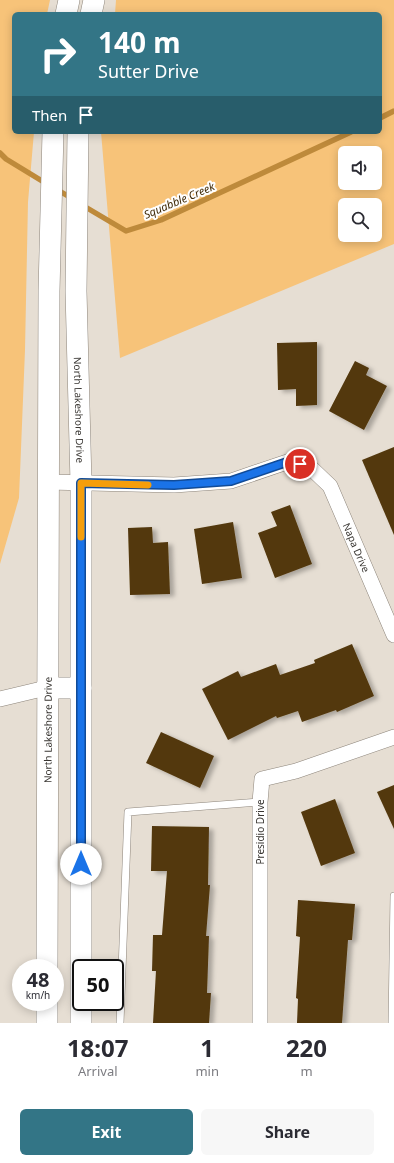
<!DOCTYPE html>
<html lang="en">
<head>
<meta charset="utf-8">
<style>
	:root { --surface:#fff; --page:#f7f7f7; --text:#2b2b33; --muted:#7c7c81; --accent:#337586 }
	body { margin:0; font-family:"Noto Sans",sans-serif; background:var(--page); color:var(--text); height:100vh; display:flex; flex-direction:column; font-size:15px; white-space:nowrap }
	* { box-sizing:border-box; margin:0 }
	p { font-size:13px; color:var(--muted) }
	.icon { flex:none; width:22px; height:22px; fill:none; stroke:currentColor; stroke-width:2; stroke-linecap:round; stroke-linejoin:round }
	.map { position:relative; height:1023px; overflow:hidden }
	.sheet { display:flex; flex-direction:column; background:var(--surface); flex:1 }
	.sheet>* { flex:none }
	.hud { position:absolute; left:12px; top:12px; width:370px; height:122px; border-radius:6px; box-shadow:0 2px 10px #0003; background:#337586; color:#fff; overflow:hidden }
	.tools { position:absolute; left:338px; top:146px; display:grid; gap:8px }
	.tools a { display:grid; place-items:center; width:44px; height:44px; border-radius:6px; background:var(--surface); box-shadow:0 2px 10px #0003; font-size:20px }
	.speed { position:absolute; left:12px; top:959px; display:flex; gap:8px; font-size:20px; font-weight:700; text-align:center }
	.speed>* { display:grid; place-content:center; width:52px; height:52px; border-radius:50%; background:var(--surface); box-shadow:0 2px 10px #0003; line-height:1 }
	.speed small { font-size:10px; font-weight:400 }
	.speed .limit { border:2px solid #111; border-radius:6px; background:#fff; color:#111 }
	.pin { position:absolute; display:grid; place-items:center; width:34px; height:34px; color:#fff; margin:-17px; border:2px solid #fff; border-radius:50%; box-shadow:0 1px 4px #0007 }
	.me { position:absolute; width:44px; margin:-22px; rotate:0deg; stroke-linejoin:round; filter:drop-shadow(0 0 3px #0008) }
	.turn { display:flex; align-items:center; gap:14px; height:84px; padding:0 20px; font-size:18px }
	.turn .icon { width:52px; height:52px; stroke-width:2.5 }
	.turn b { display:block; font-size:28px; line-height:34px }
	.then { display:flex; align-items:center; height:38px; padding:0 20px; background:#0003; gap:8px; font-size:15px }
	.eta { display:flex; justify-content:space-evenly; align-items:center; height:68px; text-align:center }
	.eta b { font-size:24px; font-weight:700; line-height:28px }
	.button { display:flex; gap:8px; margin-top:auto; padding:8px 20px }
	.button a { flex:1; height:46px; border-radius:6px; background:var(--accent); color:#fff; font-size:16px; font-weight:700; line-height:46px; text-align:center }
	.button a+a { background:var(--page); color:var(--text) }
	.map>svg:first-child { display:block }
	.green { fill:#f7c379; fill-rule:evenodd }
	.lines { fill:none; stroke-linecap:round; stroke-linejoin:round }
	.stream { stroke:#be8a3b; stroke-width:5.5 }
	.building { fill:#52370b; filter:url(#shadow) }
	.lane-casing { stroke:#8d857b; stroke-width:8 }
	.street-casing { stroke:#8d857b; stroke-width:16 }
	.secondary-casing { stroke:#8d857b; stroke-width:22 }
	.lane { stroke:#fff; stroke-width:7 }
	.street { stroke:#fff; stroke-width:15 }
	.secondary { stroke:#fff; stroke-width:21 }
	.route-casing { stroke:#114b97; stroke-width:10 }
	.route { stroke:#1a73e8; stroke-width:7 }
	.slow { stroke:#f59e0b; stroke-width:7 }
	.labels { text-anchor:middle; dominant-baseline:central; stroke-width:4; stroke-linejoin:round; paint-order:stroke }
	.street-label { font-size:10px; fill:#393632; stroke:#fff }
	.water-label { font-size:11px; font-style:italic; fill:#3f2906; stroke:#fff }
</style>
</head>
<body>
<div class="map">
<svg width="394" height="1023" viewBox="0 0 394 1023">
	<defs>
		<filter id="shadow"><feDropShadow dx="4.5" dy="2.5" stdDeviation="2" flood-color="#0004"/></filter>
	</defs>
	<rect width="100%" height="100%" fill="#e6ded3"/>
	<!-- green -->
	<g class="green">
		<path d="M0 0H50L47 14H14V132H34L28 202 25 350 19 498 0 564Z"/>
		<path d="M116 0H394V244L120 358 101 132H380V14H115ZM345 153H375V183H345ZM345 205H375V235H345Z"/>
	</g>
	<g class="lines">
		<!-- stream -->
		<g class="stream">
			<path d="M380 118 394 111"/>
			<path d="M0 153 6 159 47 184"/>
			<path d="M56 189 73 199"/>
			<path d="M82 205 126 231 161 220 351 132"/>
		</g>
	</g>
	<!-- building -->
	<g class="building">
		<path d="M317 342V405L296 406V389L278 390 277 343Z"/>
		<path d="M355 361 369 368 366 375 387 386 364 430 329 411Z"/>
		<path d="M394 447V535L362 460Z"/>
		<path d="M290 505 312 564 275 578 258 533 277 526 271 512Z"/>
		<path d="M233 522 242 578 202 584 194 529Z"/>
		<path d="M152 527 153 543 168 542 170 594 130 595 128 528Z"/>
		<path d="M352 644 374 696 337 712 336 710 302 722 298 711 277 718 276 716 228 740 202 689 238 671 241 677 276 664 280 675 315 663 314 660Z"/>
		<path d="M161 732 214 756 200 788 146 763Z"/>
		<path d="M394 785V829L377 792Z"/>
		<path d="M335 799 355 853 321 866 301 812Z"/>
		<path d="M152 826 209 827 208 885H210L206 936H209L207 993H211L209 1023H153L156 971H152L153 935H162L167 871H151Z"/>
		<path d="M298 900 355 904 352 940H348L342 1023H297L298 999 296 998 300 937 296 936Z"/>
	</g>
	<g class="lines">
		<!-- lane casing -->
		<g class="lane-casing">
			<g id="lane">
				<path d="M120 1023 128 812 260 802"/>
				<path d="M392 1023 394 896"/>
			</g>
		</g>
		<!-- street casing -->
		<g class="street-casing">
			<g id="street">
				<path id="s1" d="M48 482 174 485 231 481 290 461 310 467 330 486 394 635"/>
				<path d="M0 699 46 688"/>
				<path id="s2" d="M260 1023V802L262 779 296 771 394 737"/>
			</g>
		</g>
		<!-- secondary casing -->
		<g class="secondary-casing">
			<g id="secondary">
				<path d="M66 14 69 0"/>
				<path d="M91 14 94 0"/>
				<path id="s3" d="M78 132 76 291 81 483V1023"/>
				<path d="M46 688H81"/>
				<path id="s4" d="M47 968 49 291 53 132"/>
				<path d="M47 1002V1023"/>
			</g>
		</g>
		<!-- lane -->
		<use href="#lane" class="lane"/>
		<!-- street -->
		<use href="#street" class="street"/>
		<!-- secondary -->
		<use href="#secondary" class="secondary"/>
	</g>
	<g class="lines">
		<!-- route casing -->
		<g class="route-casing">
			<path id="route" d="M81 864V483L174 485 231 481 290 461 300 464"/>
		</g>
		<!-- route -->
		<use href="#route" class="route"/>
		<!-- slow -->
		<path class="slow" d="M81 537V483L148 485"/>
	</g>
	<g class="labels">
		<!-- street labels -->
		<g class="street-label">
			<text stroke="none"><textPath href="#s3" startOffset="278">North Lakeshore Drive</textPath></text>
			<text stroke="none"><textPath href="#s1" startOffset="361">Napa Drive</textPath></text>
			<text stroke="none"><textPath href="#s4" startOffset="238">North Lakeshore Drive</textPath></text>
			<text stroke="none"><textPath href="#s2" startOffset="191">Presidio Drive</textPath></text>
		</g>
		<!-- water labels -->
		<g class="water-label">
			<text transform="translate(179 200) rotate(-23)">Squabble Creek</text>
		</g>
	</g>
</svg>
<div class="tools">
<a><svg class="icon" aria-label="sound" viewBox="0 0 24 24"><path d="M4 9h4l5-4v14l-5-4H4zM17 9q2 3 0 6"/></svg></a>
<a><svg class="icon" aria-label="search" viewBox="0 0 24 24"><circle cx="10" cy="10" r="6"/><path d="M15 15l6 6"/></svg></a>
</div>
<div class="speed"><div>48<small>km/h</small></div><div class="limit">50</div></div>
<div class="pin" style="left:300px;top:464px;background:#d93025"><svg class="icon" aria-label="arrive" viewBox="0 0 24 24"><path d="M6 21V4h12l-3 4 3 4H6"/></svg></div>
<svg class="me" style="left:81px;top:864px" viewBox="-20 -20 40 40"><circle r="19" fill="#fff"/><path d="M0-13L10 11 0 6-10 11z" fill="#1a73e8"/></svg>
<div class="hud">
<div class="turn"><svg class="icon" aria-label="right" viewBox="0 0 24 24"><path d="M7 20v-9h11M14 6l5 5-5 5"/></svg><div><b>140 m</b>Sutter Drive</div></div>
<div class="then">Then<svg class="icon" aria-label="arrive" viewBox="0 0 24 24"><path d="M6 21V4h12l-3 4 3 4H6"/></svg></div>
</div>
</div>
<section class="sheet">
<div class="eta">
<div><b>18:07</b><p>Arrival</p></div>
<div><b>1</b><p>min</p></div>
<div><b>220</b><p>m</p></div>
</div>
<div class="button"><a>Exit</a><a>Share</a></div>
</section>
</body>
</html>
